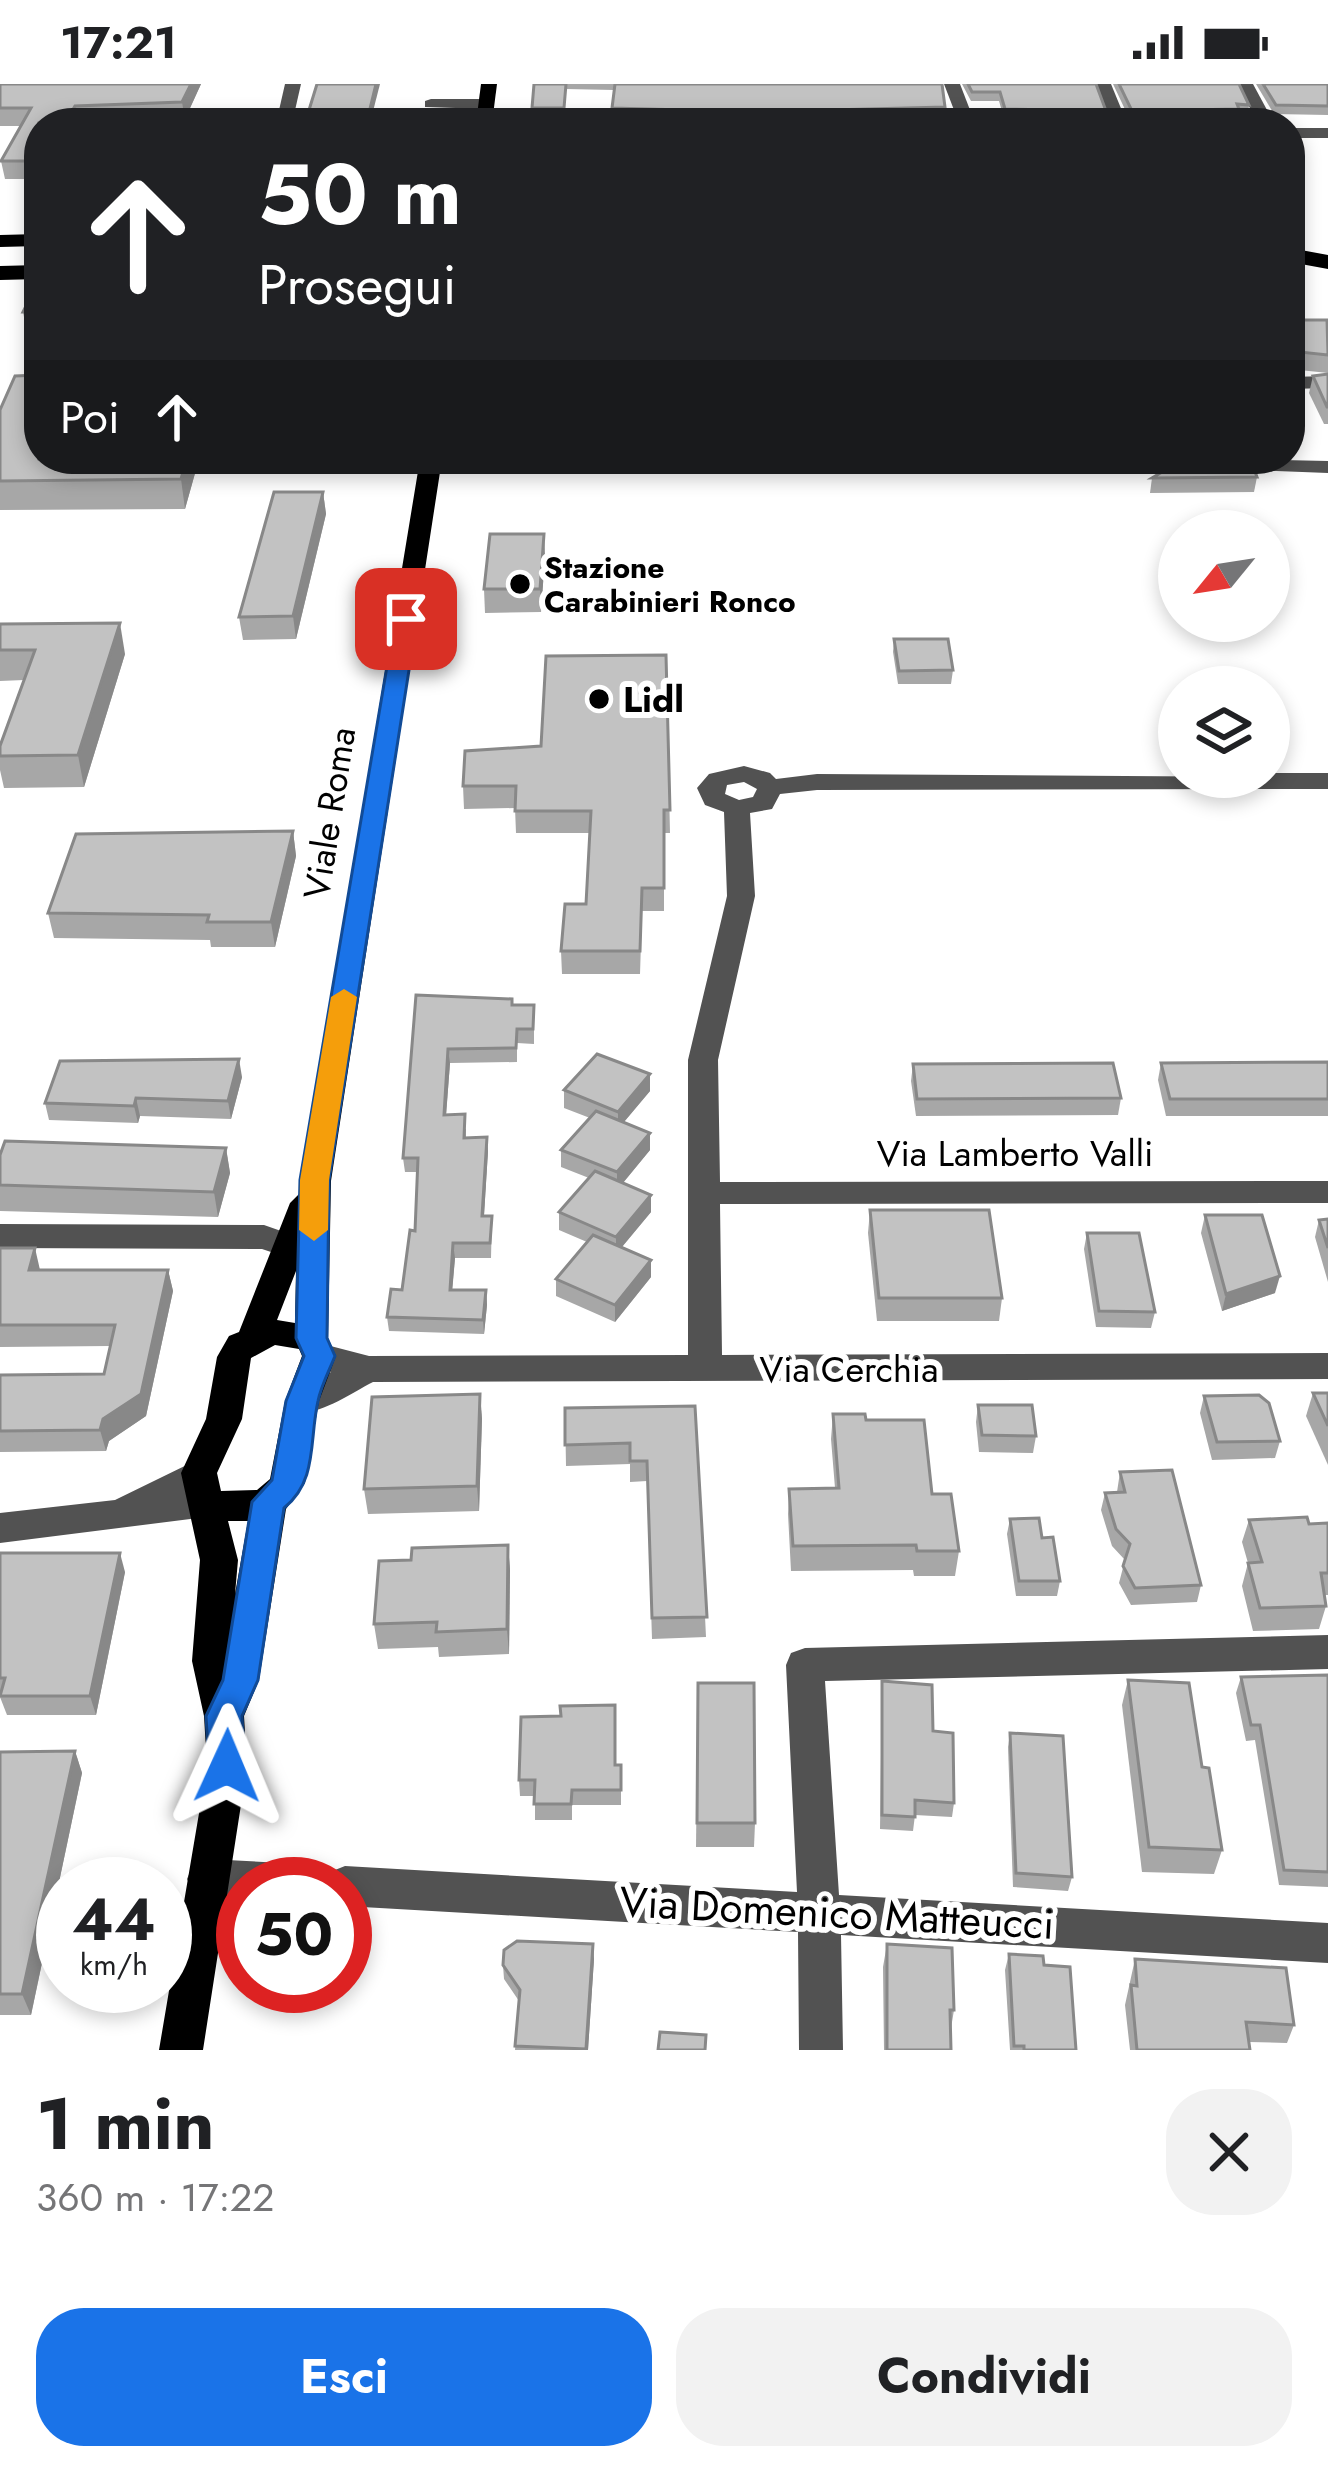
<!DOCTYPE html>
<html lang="it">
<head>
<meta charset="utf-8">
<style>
	:root { --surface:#fff; --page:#f2f2f2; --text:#202124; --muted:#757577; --accent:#1a73e8 }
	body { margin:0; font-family:Jost,sans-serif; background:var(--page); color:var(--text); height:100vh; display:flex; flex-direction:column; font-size:45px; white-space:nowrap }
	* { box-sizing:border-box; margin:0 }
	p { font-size:39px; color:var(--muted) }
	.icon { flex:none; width:66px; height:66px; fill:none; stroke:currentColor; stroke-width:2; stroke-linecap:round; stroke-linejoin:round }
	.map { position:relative; height:1966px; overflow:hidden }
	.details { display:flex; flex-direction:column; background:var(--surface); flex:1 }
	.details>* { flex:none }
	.hud { position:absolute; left:24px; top:24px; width:1281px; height:366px; border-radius:48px; box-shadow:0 6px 18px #0003; background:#202124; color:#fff; overflow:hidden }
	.needle { width:78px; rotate:240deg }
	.tools { position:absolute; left:1158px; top:426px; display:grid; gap:24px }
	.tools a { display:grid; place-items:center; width:132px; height:132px; border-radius:50%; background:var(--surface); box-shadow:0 6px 18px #0003; font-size:60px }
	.speed { position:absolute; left:36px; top:1773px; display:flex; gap:24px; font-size:60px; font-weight:700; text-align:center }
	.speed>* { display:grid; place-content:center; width:156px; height:156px; border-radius:50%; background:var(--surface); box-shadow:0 6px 18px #0003; line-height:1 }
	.speed small { font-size:30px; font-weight:400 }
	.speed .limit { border:18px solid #d22; background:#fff; color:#111 }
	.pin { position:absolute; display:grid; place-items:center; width:102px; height:102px; color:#fff; margin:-51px; border-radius:24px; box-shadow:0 6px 18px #0006 }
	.me { position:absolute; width:132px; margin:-66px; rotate:1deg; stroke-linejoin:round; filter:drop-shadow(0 0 9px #0008) }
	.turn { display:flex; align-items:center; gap:42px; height:252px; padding:0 36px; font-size:54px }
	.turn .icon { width:156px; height:156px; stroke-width:2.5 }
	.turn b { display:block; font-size:84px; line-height:102px }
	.then { display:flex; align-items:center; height:114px; padding:0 36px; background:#0003; gap:24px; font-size:45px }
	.round { display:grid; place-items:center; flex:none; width:126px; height:126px; border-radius:48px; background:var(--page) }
	.summary { display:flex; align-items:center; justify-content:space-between; height:204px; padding:0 36px }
	h1 { font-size:72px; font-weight:700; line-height:90px }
	.button { display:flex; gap:24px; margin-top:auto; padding:24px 36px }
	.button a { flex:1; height:138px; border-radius:48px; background:var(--accent); color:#fff; font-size:48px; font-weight:700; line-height:138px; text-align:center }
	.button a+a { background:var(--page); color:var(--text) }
	.status { display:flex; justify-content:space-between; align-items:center; height:84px; padding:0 60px; background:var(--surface); direction:ltr }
	.status svg { height:33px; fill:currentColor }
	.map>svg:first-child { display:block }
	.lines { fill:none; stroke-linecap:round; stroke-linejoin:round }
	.minor { fill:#525252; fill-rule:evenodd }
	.major { fill:#000; fill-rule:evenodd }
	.highway { fill:#000; fill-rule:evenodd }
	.wall { fill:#a7a7a7 }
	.shaded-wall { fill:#888 }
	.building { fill:#c2c2c2; stroke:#888; stroke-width:3 }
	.route { fill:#1a73e8; stroke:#114b97; stroke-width:3 }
	.slow { fill:#f59e0b }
	.poi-dot { fill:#000; stroke:#fff; stroke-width:4.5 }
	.labels { text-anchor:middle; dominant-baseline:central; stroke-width:12; stroke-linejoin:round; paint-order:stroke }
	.far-poi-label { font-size:30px; font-weight:bold; fill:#000; stroke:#fff; text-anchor:start }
	.poi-label { font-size:36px; font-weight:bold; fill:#000; stroke:#fff; text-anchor:start }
	.street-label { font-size:36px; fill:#000; stroke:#fff }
	.near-street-label { font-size:42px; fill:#000; stroke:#fff }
</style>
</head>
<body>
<div class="status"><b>17:21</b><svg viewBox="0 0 49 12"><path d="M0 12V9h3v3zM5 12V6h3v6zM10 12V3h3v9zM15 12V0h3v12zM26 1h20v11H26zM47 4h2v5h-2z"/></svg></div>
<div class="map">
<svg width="1328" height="1966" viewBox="0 0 1328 1966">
	<rect width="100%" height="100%" fill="#fff"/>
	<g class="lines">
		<!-- minor -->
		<g class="minor">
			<path d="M285 0H301L293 35 282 39 277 35Z"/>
			<path d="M944 0H960L975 39H959Z"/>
			<path d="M1095 0H1111L1127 39H1111Z"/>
			<path d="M1237 0H1253L1274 39H1258Z"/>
			<path d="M431 15H486L494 20 486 25 425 23V17Z"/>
			<rect x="1290" y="44" width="38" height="10"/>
			<path d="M1328 292V304L1290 305V293Z"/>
			<path d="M1230 375 1328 377V389L1253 386Z"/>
			<path d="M744 682 770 689 776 695 817 690 1269 693V689H1328V705L817 706 780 710 772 725 750 729 755 812 718 976 720 1098 1328 1097V1119L720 1120 722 1271 1328 1269V1295L373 1298C349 1310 316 1335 290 1327L285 1317 290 1307 331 1288 307 1281 302 1272 307 1263 319 1259 369 1272 688 1271V976L727 812 724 728 705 721 697 704 709 690ZM744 698 757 705 753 713 739 716 725 710 727 701Z"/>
			<path d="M0 1140 264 1141 301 1154 305 1162 301 1170 289 1174 262 1165 0 1164Z"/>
			<path d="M199 1375 212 1379 217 1389 212 1399 194 1408 222 1411 227 1421 222 1431 0 1459V1429L115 1416Z"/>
			<path d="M1328 1551V1585L825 1597 839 1811 1328 1839V1879L841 1851 843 1966H799L798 1848 345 1822V1800H325L330 1788 345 1782 797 1808 786 1581 791 1569 805 1564Z"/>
			<path d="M208 1775 300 1780 315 1786 321 1800H243V1816L193 1809 187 1795 193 1781Z"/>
		</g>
		<!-- major -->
		<g class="major">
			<path d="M481 0H497L492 39H476Z"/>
			<path d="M420 375H442L331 1097 328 1254 336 1272 319 1317 305 1399 286 1425 259 1596 244 1632 247 1682 203 1966H159L207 1682 204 1632 192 1577 200 1476 181 1389 206 1335 217 1273 229 1252 239 1248 290 1119 299 1110ZM296 1187 295 1239 277 1236ZM275 1261 299 1265 302 1272 285 1317 270 1395 257 1406 221 1407 217 1389 242 1335 251 1274ZM228 1437H248L235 1510 238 1476Z"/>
		</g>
		<!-- highway -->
		<g class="highway">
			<path d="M39 150V162L0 163V151Z"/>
			<path d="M1290 164 1328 171V185L1290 178Z"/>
			<path d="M39 181V195L0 196V182Z"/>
		</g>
	</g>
	<!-- wall -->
	<g class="wall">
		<path d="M0 0H201L185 35 39 39V95H5L1 77 21 42H0Z"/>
		<path d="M534 0H942L945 23 944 32 753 37 612 33 614 6 566 5 564 33H532Z"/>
		<path d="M962 0H1096L1106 27 1105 36 1004 34 999 17H971Z"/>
		<path d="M1113 0H1239L1249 21 1248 30 1239 29 1238 34 1130 36Z"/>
		<path d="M1256 0H1328V31L1274 30Z"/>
		<path d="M39 204V239L25 238 23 228Z"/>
		<path d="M1290 236 1328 239V289L1290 285Z"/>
		<path d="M1328 290V340H1324L1309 309 1313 292Z"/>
		<path d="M0 326 39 375H199L185 425 0 426Z"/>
		<path d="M488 375H530L529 384H489Z"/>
		<path d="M634 375H750V379H721V375Z"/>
		<path d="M976 375H1037L1036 385 979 386Z"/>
		<path d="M1054 375H1150L1149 381H1056Z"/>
		<path d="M1257 393 1254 408 1150 409 1152 394Z"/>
		<path d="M323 408 326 430 296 555 243 556 239 533Z"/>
		<path d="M545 472 541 528 485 529 484 505Z"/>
		<path d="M0 540 125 570 84 703 4 704 0 686V662L24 596 0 597Z"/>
		<path d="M894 555 953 586 951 600H898L893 568Z"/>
		<path d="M666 571 670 749H664V827H642L640 890H562L561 867 586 820 590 749H516L515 724 464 725 463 702 541 662Z"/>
		<path d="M293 747 296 772 275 863H211L210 856 54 854 48 829Z"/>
		<path d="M416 911 512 921H534V960L517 959V978L450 979 446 1031 466 1045V1053L488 1067 484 1132H492L491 1174H455L452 1206H486L487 1221 484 1250 389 1247 387 1233 402 1206 415 1147 418 1088H405L403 1074Z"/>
		<path d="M1328 978V1032H1166L1158 996 1161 979Z"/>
		<path d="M913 980 1121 1014 1118 1031 916 1032 911 997Z"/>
		<path d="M242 993 231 1035 140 1032 138 1039 49 1036 45 1019Z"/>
		<path d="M564 1006 650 1007 624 1038 650 1049V1066L623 1099 651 1128 622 1163 651 1176V1193L615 1238 556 1212V1195L587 1158 559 1146V1128L589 1094 561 1083V1066L590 1034 564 1024Z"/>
		<path d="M226 1064 230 1089 218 1133 0 1127V1071Z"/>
		<path d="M870 1126 1002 1214 999 1237H877L868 1149Z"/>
		<path d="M1205 1131 1275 1209 1222 1227 1201 1149Z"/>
		<path d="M1328 1135V1198L1315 1153 1319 1136Z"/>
		<path d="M1087 1149 1155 1228 1151 1244 1096 1243 1084 1165Z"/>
		<path d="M0 1164 40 1186H168L173 1207 146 1332 109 1357 106 1367 0 1368V1291L104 1290 110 1262 0 1263Z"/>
		<path d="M1313 1309H1328V1381L1306 1332Z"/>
		<path d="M480 1310 482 1335 479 1427 368 1430 364 1405Z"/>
		<path d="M1204 1312 1280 1357 1275 1374 1212 1376 1200 1329Z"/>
		<path d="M978 1321 1036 1352 1033 1369 979 1368 976 1338Z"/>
		<path d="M695 1322 706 1553 652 1555 647 1397 630 1398V1380L566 1382 565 1324Z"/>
		<path d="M833 1330 866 1336 932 1410 959 1467 955 1492H914L913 1486 791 1487 788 1430 789 1405 835 1404 831 1355Z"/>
		<path d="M1120 1388 1201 1501 1197 1518 1131 1521 1119 1499 1125 1476 1112 1462 1101 1426 1105 1409 1117 1408Z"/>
		<path d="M1010 1435 1042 1454 1060 1497 1057 1512H1016L1007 1450Z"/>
		<path d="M1249 1436 1309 1440 1328 1439V1511H1324L1326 1522 1319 1545 1253 1547 1242 1502 1248 1479 1242 1458Z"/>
		<path d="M508 1461 510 1486 509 1570 439 1573 438 1563 378 1565 374 1540 411 1476Z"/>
		<path d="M0 1469 125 1488 96 1631H7L0 1613Z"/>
		<path d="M1328 1591V1803L1279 1801 1255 1656 1246 1657 1236 1609 1241 1593Z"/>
		<path d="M1128 1596 1202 1683 1222 1766 1214 1790 1142 1788 1122 1621Z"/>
		<path d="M882 1597 933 1647 954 1719 952 1733 915 1731 913 1747 880 1745Z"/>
		<path d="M698 1599 755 1739 754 1763H696Z"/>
		<path d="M1010 1649 1072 1793 1068 1807 1013 1803 1008 1663Z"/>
		<path d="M75 1667 82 1689 31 1931H0V1668Z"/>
		<path d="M616 1681H621V1721H572V1736H535V1712H520L519 1696Z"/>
		<path d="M887 1860 954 1926 951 1944V1966H884L883 1883Z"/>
		<path d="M1009 1870 1044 1881 1076 1966H1010L1005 1886Z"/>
		<path d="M594 1875 588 1966H515L519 1917 504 1895 503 1881Z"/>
		<path d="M1135 1875 1294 1941 1287 1959 1249 1958 1250 1966H1130L1125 1921Z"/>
	</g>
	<!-- shaded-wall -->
	<g class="shaded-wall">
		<path d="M191 0H201L185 35 182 18Z"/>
		<path d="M376 0H380L370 39 368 33Z"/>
		<path d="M75 22 78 39H65Z"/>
		<path d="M187 375H199L185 425 181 395Z"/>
		<path d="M323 408 326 430 296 555 293 532Z"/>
		<path d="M544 450 545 472 541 528 540 505Z"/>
		<path d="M120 539 125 570 84 703 78 671Z"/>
		<path d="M293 747 296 772 275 863 271 838Z"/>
		<path d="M448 965 450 979 445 1045 444 1031Z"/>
		<path d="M239 975 242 993 231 1035 228 1017Z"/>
		<path d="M650 990V1007L618 1045V1028Z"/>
		<path d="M136 1014 140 1032 138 1039 134 1022Z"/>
		<path d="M650 1049V1066L617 1106V1088Z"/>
		<path d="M487 1053 488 1067 483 1147 482 1132Z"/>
		<path d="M226 1064 230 1089 218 1133 214 1108Z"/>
		<path d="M651 1111V1128L616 1170V1153Z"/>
		<path d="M453 1159 455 1174 451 1221 450 1206Z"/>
		<path d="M35 1164 40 1186H29Z"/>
		<path d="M651 1176V1193L615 1238V1221Z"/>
		<path d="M168 1186 173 1207 146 1332 109 1357 106 1367 100 1346 103 1335Z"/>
		<path d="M1280 1192 1275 1209 1222 1227 1226 1210Z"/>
		<path d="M486 1206 487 1221 484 1250 483 1236Z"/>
		<path d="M480 1310 482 1335 479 1427 477 1402Z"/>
		<path d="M508 1461 510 1486 509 1570 507 1545Z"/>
		<path d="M120 1469 125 1488 96 1631 90 1612Z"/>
		<path d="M75 1667 82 1689 31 1931 22 1910Z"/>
		<path d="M593 1860 594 1875 588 1966H586Z"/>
	</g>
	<!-- building -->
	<g class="building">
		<path d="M0 0H191L182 18 75 22 65 39H39V77H1L31 24H0Z"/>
		<path d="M317 0H376L368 33H394V39H305Z"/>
		<path d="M534 0H566L564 24H532Z"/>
		<path d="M615 0H942L945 23 754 28 612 24Z"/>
		<path d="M968 0H1096L1106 27 1005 25 1000 8H972Z"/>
		<path d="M1119 0H1239L1249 21 1237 20 1239 25 1132 27Z"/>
		<path d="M1263 0H1328V22L1276 21Z"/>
		<path d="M157 37 267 39H157Z"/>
		<path d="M35 204H39V228H23Z"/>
		<path d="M1290 236H1327L1328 271 1290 267Z"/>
		<path d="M1328 290V323H1327L1313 292Z"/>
		<path d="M39 291V375H187L181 395 0 397V326L15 292Z"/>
		<path d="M1184 375H1250L1257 393 1152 394Z"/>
		<path d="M274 408H323L293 532 239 533Z"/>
		<path d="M490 450H544L540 505H484Z"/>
		<path d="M120 539 78 671 0 672V662L35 566H0V540Z"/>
		<path d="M894 555H948L953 586 899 587Z"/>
		<path d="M666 571 670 726H664V804H642L640 867H561L565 820H586L591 727H515L516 702H463L465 667 541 662 546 572Z"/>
		<path d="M293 747 271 838H207L209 831 48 829 76 750Z"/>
		<path d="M416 911 512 915V921H534L533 945H517L516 964 448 965 444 1031 465 1030 464 1054 487 1053 482 1132H492L490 1159H453L450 1206H486L483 1236 387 1233 391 1205 402 1206 410 1146 415 1147 418 1074H403Z"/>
		<path d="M597 970 650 990 618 1028 564 1006Z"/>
		<path d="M239 975 228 1017 136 1014 134 1022 45 1019 60 977Z"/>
		<path d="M1328 978V1015H1170L1161 979Z"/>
		<path d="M1113 979 1121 1014 917 1015 913 980Z"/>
		<path d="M596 1027 650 1049 617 1088 561 1066Z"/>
		<path d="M5 1057 226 1064 214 1108 0 1101V1071Z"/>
		<path d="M595 1087 651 1111 616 1153 559 1128Z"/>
		<path d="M870 1126H989L1002 1214H879Z"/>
		<path d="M1205 1131H1262L1280 1192 1226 1210Z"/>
		<path d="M1328 1135V1164L1319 1136Z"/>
		<path d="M1087 1149H1139L1155 1228 1099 1227Z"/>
		<path d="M593 1151 651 1176 615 1221 556 1195Z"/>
		<path d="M0 1164H35L29 1186H168L141 1310 103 1335 100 1346 0 1347V1291L104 1290 115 1241H0Z"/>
		<path d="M1313 1309H1328V1342Z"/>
		<path d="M480 1310 477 1402 364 1405 372 1313Z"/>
		<path d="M1259 1311 1269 1319 1280 1357 1217 1358 1204 1312Z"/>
		<path d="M978 1321H1032L1036 1352 982 1351Z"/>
		<path d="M695 1322 707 1533 652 1534 647 1377H630V1359L565 1361V1324Z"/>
		<path d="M833 1330H865L866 1336H924L932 1410H951L959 1467H917L916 1461 793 1462 789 1405 839 1404Z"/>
		<path d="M1172 1386 1201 1501 1135 1504 1123 1482 1130 1460 1116 1445 1105 1409 1125 1408 1120 1388Z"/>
		<path d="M1307 1433 1309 1440 1328 1439V1489H1321L1326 1522 1260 1524 1248 1479 1262 1478 1249 1436Z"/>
		<path d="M1039 1434 1042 1454 1053 1453 1060 1497H1019L1010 1435Z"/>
		<path d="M508 1461 507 1545 436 1548 437 1538 374 1540 379 1477 411 1476 412 1464Z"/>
		<path d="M0 1469H120L90 1612H0L5 1594H0Z"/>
		<path d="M1328 1591V1788L1284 1786 1260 1641H1251L1241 1593Z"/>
		<path d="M1128 1596 1189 1599 1202 1683 1209 1684 1222 1766 1149 1763Z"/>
		<path d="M882 1597 932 1601 933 1647 953 1649 954 1719 915 1716V1733L882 1731Z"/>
		<path d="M698 1599H754L755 1739H697Z"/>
		<path d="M615 1621V1681H621V1706H572L571 1720H534L535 1696H519L521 1633 561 1632 560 1622Z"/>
		<path d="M1010 1649 1063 1652 1072 1793 1016 1789Z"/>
		<path d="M75 1667 22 1910H0V1668Z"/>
		<path d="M517 1857 593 1860 586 1965 515 1962 520 1906 503 1881 504 1866Z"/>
		<path d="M887 1860 952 1864 954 1926H950L951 1966H887Z"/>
		<path d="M1009 1870 1043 1872 1044 1881 1070 1883 1076 1966H1024V1962H1014Z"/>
		<path d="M1135 1875 1286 1884 1294 1941 1246 1938 1250 1966H1137L1131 1901 1137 1902Z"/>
		<path d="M660 1948 706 1951 705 1966H658Z"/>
	</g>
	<!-- route -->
	<path class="route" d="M406 528 417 535 329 1096 327 1254 335 1272C329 1287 321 1302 318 1317 309 1356 318 1397 284 1424L258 1596 242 1632 245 1682 240 1694 227 1699 214 1694 209 1682 206 1632 223 1596 252 1418 272 1396 286 1317 304 1272 296 1254 300 1096 395 535Z"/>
	<!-- slow -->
	<path class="slow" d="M344 905 357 913 329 1096 328 1146 314 1157 299 1146 300 1096 331 913Z"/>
	<!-- markers -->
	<g class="poi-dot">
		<circle cx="520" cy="500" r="12"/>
		<circle cx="599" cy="615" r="12"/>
	</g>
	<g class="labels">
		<!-- far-poi labels -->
		<g class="far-poi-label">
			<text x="544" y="483">Stazione<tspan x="544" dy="34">Carabinieri Ronco</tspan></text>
		</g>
		<!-- poi labels -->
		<g class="poi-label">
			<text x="623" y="615">Lidl</text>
		</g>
		<!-- street labels -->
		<g class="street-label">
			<text transform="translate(329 729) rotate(-81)">Viale Roma</text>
			<text x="1015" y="1069">Via Lamberto Valli</text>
			<text x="849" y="1285">Via Cerchia</text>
		</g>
		<!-- near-street labels -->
		<g class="near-street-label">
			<text transform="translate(837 1829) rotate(3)">Via Domenico Matteucci</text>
		</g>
	</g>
</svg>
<div class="tools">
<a><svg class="needle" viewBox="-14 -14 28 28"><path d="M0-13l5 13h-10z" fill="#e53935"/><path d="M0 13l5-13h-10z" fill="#757577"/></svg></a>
<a><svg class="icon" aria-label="layers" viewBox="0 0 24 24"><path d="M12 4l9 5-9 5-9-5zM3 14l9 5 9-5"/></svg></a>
</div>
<div class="speed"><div>44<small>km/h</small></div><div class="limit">50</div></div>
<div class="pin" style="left:406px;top:535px;background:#d93025"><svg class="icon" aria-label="arrive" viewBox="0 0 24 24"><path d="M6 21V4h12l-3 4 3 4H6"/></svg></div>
<svg class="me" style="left:227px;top:1682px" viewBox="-20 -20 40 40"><path d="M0-17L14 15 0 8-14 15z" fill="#1a73e8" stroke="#fff" stroke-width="4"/></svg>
<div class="hud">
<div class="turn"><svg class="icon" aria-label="ahead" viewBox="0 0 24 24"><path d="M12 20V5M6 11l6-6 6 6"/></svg><div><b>50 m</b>Prosegui</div></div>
<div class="then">Poi<svg class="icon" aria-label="ahead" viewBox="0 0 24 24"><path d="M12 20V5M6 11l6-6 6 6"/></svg></div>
</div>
</div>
<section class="details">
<div class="summary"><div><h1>1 min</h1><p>360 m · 17:22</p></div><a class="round"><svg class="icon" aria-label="close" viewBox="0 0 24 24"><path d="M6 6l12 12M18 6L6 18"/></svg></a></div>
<div class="button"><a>Esci</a><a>Condividi</a></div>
</section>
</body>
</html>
